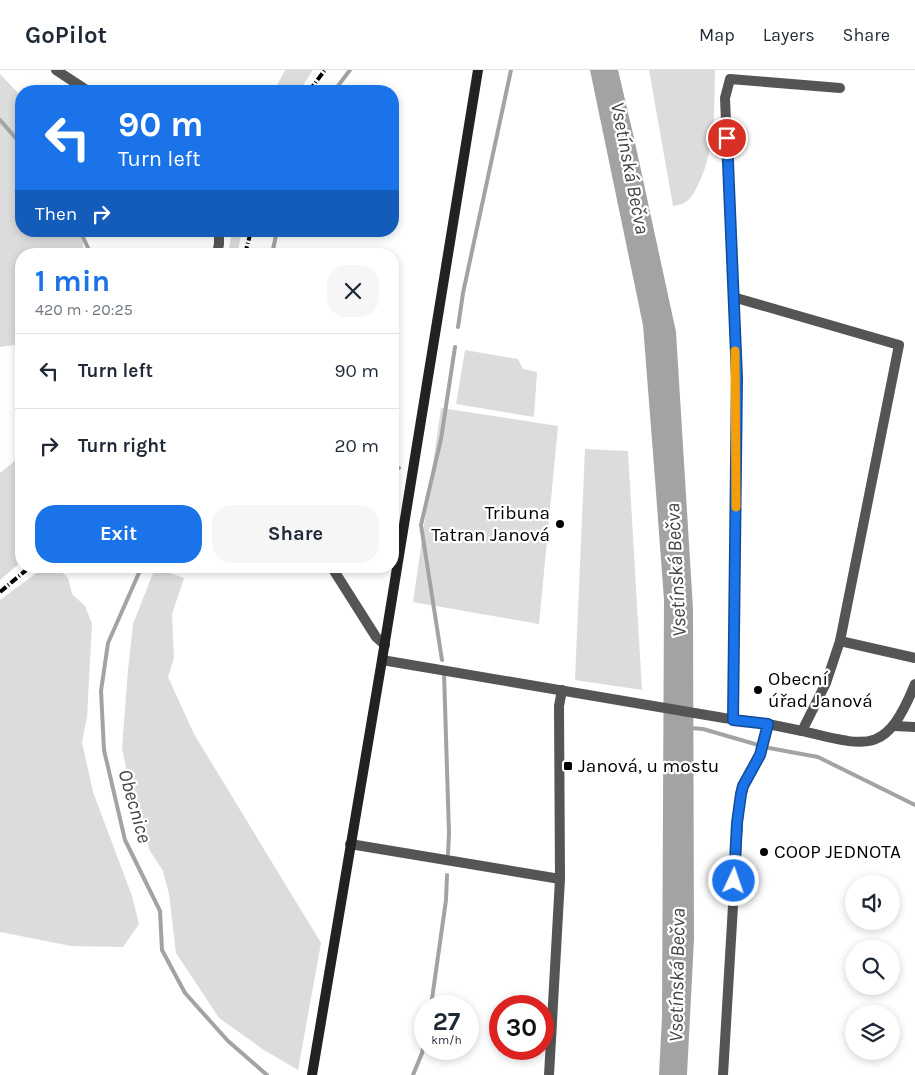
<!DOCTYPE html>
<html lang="en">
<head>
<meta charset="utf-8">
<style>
	:root { --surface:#fff; --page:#f6f6f7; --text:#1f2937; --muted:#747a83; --line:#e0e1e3; --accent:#1a73e8 }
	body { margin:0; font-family:Karla,sans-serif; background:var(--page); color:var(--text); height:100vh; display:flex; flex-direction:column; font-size:19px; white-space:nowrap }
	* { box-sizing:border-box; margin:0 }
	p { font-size:16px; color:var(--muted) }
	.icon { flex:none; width:28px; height:28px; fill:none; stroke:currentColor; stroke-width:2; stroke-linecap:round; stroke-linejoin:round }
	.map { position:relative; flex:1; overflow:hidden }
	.details { position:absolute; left:15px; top:178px; width:384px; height:325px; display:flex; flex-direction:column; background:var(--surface); border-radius:20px; box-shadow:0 2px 8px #0003 }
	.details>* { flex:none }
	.hud { position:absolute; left:15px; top:15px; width:384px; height:152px; border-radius:20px; box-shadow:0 2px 8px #0003; background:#1a73e8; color:#fff; overflow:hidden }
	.fabs { position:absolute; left:845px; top:805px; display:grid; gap:10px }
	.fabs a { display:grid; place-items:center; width:55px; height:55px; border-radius:50%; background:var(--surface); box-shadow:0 2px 8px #0003; font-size:25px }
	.speed { position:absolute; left:414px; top:925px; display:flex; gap:10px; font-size:25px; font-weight:700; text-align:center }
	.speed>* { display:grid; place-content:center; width:65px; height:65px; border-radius:50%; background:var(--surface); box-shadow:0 2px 8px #0003; line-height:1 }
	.speed small { font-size:12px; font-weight:400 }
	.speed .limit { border:8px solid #d22; background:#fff; color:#111 }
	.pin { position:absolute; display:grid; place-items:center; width:42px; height:42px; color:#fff; margin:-21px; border:2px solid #fff; border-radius:50%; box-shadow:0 1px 5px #0007 }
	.me { position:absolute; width:55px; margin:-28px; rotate:3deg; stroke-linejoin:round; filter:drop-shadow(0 0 4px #0008) }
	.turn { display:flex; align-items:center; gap:18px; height:105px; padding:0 20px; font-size:22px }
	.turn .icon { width:65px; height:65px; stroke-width:2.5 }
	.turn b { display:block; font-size:35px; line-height:42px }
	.then { display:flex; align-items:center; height:48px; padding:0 20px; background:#0003; gap:10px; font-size:19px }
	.round { display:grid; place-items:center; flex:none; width:52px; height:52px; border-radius:20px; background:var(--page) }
	.summary { display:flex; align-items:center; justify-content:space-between; height:85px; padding:0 20px }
	h1 { font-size:30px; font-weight:700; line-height:38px; color:var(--accent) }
	.primary-button { display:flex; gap:10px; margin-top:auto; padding:10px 20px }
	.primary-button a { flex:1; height:58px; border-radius:20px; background:var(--accent); color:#fff; font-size:20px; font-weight:700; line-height:58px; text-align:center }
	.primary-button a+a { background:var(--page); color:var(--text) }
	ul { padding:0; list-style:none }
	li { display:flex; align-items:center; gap:15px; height:75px; padding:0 20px; border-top:1px solid var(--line) }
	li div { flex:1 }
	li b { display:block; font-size:19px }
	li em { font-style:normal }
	header { display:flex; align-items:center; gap:30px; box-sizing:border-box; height:70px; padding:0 25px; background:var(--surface); border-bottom:1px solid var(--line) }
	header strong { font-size:24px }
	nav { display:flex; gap:28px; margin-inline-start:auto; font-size:18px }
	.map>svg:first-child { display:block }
	.green { fill:#dcdcdc }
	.water { fill:#a3a3a3 }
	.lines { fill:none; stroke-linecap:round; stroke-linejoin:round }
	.stream { stroke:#a3a3a3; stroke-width:4 }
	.minor { stroke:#555; stroke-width:10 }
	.tertiary { stroke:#555; stroke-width:10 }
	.secondary { stroke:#222; stroke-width:10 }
	.rail { stroke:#000; stroke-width:4; stroke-dasharray:8 2.5 1 2.5; stroke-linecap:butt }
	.route-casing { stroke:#114b97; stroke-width:12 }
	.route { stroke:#1a73e8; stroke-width:9 }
	.slow { stroke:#f59e0b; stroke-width:9 }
	.poi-dot { fill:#000; stroke:#fff; stroke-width:2 }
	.labels { text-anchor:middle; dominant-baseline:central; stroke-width:4.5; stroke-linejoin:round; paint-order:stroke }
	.poi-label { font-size:19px; fill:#000; stroke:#fff; text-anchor:start }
	.water-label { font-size:20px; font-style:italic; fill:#444; stroke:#fff }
</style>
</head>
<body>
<header>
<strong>GoPilot</strong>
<nav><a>Map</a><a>Layers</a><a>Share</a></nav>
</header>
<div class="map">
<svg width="915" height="1005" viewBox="0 0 915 1005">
	<rect width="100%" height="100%" fill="#fff"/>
	<!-- green -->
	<g class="green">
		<path d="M285 0H313L299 21H274Z"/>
		<path d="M649 0H715C714 40 716 79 698 115 692 127 687 135 673 136Z"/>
		<path d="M0 4 21 26V161H83V184H21V274L0 277Z"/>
		<path d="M232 161H242L237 184H228Z"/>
		<path d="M465 280 518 289 523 299 537 302 534 347 456 334Z"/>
		<path d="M441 338 558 356 539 554 413 532Z"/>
		<path d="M585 379 628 381 642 620 575 610Z"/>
		<path d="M21 386V492L0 510V403Z"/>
		<path d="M43 498 54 499 64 504 68 508 72 524 85 536 92 554 87 647 82 672 93 722 132 826 139 854 123 877 71 876 0 862V530Z"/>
		<path d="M155 498 184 508 172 544 174 588 168 607 194 664 321 873 298 1000 264 980 219 948 176 883 169 824 163 801 150 781 133 731 122 678 128 600 133 554Z"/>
	</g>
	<!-- water -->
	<path class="water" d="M590 0H618L634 68 676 262 693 539 694 869 687 1005H659L662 947 664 530 655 409 643 255Z"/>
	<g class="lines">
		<!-- stream -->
		<g class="stream">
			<path d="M334 21 350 0"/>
			<path d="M0 50 21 74"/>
			<path d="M80 161 91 184"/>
			<path d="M272 184 277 161"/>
			<path d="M458 257 463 223 511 0"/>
			<path d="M392 396 399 398"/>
			<path d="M142 496 108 573 101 621 104 680 125 770 160 841 162 880 185 923 228 971 267 1005"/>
			<path d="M442 590 421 455 441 369 455 277"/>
			<path d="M444 603 449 763 448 784"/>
			<path d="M690 658 703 659 769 678 818 687 915 735"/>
			<path d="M431 936 446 830 447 805"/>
			<path d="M413 1005 422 983 425 969"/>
		</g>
		<!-- minor -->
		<g class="minor">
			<path d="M56 0 88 21"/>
			<path d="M217 184 219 174V161"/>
			<path d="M733 227 899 275 840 571 826 613 802 661C869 677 886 685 915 614"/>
			<path d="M331 496 376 567 385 575"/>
			<path d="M840 571 915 588"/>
			<path d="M733 649 737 308 725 28 730 9 840 18"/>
			<path d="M894 656 915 657"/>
			<path d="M350 774 560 809"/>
			<path d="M549 1005 560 809 559 636 562 620"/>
			<path d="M723 1005 739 734 743 716 760 685 768 654"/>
		</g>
		<!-- tertiary -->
		<path class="tertiary" d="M382 590 724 648 768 654 802 661"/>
		<!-- secondary -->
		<path class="secondary" d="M312 1005 382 590 478 0"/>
		<!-- rail -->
		<g class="rail">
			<path d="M309 21 325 0"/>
			<path d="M245 184 251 161"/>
			<path d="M0 522 31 496"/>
		</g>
	</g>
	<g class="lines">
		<!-- route casing -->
		<g class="route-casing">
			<path id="route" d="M727 68 737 308 733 650 768 654 760 685 743 716 741 724 737 753 734 811"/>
		</g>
		<!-- route -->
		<use href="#route" class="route"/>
		<!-- slow -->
		<path class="slow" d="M735 281 736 437"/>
	</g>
	<!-- markers -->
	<g class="poi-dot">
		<circle cx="560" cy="454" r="5"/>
		<circle cx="758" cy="620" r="5"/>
		<rect x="563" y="691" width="10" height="10" rx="2.5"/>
		<circle cx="764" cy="782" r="5"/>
	</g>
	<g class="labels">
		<!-- poi labels -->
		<g class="poi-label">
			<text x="550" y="443" text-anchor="end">Tribuna<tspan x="550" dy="22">Tatran Janová</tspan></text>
			<text x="768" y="609">Obecní<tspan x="768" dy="22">úřad Janová</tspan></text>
			<text x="578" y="696">Janová, u mostu</text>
			<text x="774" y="782">COOP JEDNOTA</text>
		</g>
		<!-- water labels -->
		<g class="water-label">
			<text transform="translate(630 98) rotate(79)">Vsetínská Bečva</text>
			<text transform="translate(676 500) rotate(-93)">Vsetínská Bečva</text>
			<text transform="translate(135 736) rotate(74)">Obecnice</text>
			<text transform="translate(677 905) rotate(-89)">Vsetínská Bečva</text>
		</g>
	</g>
</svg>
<div class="fabs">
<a><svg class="icon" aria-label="sound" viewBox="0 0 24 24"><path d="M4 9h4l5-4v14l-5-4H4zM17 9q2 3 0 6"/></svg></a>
<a><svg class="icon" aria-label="search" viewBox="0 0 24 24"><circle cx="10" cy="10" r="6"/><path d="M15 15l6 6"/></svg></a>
<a><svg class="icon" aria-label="layers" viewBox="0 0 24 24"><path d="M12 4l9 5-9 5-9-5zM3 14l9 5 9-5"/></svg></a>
</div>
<div class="speed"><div>27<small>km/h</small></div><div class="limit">30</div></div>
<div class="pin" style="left:727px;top:68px;background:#d93025"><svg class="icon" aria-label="arrive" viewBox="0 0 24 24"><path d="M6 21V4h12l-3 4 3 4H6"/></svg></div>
<svg class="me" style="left:734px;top:811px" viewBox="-20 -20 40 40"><circle r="17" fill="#1a73e8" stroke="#fff" stroke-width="3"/><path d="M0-11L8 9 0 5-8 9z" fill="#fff"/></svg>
<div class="hud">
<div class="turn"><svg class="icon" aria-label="left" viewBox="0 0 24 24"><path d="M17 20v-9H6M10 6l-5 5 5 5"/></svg><div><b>90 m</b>Turn left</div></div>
<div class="then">Then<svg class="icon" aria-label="right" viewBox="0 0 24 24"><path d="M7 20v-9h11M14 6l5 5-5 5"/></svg></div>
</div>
<section class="details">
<div class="summary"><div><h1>1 min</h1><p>420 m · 20:25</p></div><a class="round"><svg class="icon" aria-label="close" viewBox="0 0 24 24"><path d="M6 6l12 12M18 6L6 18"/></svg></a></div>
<ul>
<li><svg class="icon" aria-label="left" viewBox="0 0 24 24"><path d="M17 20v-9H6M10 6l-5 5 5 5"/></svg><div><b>Turn left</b></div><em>90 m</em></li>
<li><svg class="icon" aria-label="right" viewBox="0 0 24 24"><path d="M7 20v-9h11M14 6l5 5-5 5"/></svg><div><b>Turn right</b></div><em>20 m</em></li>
</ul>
<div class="primary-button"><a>Exit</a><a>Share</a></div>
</section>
</div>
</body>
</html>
